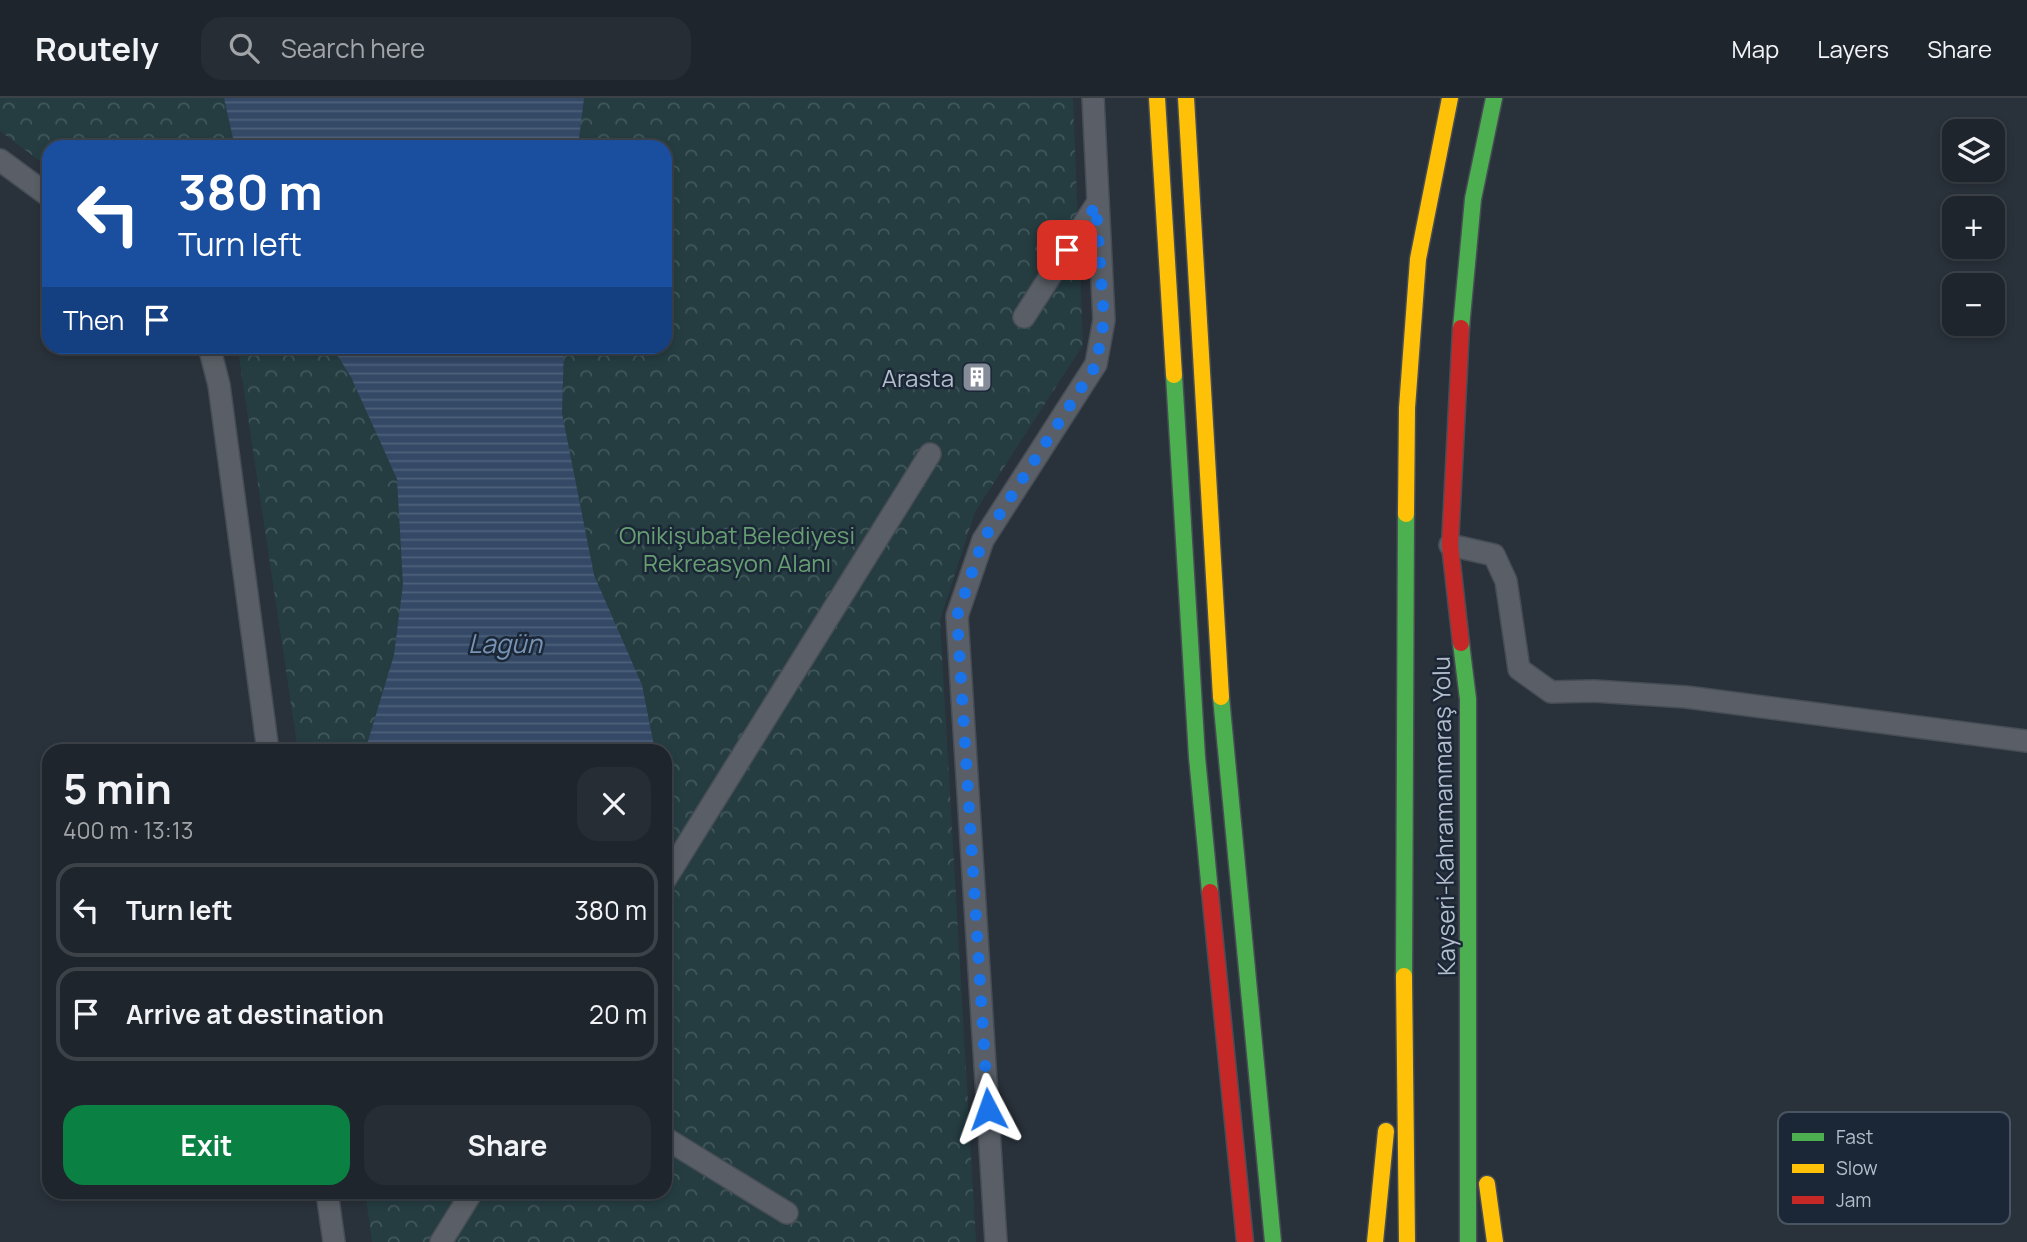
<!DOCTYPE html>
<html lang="en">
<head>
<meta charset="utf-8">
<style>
	:root { --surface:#1f252c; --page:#272d34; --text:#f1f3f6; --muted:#a1a5a9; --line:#3c4248; --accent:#0b8043 }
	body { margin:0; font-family:Manrope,sans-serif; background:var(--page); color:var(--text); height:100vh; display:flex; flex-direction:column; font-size:26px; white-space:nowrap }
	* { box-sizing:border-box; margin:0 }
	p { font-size:23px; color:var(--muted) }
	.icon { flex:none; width:38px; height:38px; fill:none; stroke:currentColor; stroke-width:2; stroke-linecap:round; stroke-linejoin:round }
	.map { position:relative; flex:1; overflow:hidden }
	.drawer { position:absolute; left:42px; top:646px; width:630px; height:455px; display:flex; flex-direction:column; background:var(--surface); border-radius:21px; box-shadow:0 4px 10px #0003,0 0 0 2px var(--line) }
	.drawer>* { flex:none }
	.hud { position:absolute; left:42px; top:42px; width:630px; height:214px; border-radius:21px; box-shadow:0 4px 10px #0003,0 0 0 2px var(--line); background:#1a4fa0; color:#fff; overflow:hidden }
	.buttons { position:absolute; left:1942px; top:21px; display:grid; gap:14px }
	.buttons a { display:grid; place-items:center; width:63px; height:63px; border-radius:14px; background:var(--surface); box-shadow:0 4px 10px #0003,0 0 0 2px var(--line); font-size:35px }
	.pin { position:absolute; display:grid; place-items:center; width:60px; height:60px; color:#fff; margin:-30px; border-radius:14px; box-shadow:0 4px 10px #0006 }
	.me { position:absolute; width:77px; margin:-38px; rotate:356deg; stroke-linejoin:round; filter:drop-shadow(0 0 5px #0008) }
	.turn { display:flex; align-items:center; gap:24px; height:147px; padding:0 21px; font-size:32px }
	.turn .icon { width:91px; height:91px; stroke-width:2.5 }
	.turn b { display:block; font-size:49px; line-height:60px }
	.then { display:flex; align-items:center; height:66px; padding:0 21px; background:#0003; gap:14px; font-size:26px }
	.round { display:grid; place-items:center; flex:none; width:74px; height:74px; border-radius:21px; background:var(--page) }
	.head { display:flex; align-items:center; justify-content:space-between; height:119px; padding:0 21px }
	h1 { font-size:42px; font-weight:700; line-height:52px }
	.primary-button { display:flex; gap:14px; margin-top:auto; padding:14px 21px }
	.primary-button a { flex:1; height:80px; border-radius:21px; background:var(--accent); color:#fff; font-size:28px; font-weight:700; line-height:80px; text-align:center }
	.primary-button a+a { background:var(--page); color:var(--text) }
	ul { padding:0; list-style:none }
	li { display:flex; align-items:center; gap:21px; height:94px; margin:0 14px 10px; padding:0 7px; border:4px solid var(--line); border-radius:21px }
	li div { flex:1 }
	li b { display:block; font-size:26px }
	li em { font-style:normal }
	header { display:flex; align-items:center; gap:42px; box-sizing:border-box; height:98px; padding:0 35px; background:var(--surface); border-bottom:2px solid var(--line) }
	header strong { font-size:33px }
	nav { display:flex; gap:38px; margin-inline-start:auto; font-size:24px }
	.search { width:490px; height:63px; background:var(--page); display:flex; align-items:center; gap:18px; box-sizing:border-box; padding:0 24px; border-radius:21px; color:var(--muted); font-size:26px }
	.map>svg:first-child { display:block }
	.park { fill:url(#park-crowns) }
	.water { fill:url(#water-rules) }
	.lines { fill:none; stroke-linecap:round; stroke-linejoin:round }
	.street-casing { stroke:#474d54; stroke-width:24 }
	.fast-casing { stroke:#474d54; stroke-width:19 }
	.slow-casing { stroke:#474d54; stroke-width:19 }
	.jam-casing { stroke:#474d54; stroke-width:19 }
	.street { stroke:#5a5f67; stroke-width:21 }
	.fast { stroke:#4caf50; stroke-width:16 }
	.slow { stroke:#ffc107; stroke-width:16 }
	.jam { stroke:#c62828; stroke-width:16 }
	.route { stroke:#1a73e8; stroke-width:12; stroke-dasharray:0 21.6 }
	.labels { text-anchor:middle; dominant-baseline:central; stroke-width:5; stroke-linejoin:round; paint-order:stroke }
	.poi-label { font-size:24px; fill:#b3bdcb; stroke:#1b2736; text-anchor:end }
	.park-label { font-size:24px; fill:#679f73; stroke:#1b2736 }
	.street-label { font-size:24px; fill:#b3bdcb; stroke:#1b2736 }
	.water-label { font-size:26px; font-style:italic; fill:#7793b6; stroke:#1b2736 }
	.key { fill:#1b2736; stroke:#495463; stroke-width:2 }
	.key-label { font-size:19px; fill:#b3bdcb }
</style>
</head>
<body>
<header>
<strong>Routely</strong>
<div class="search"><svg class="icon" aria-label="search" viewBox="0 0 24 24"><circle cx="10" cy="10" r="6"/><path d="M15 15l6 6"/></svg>Search here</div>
<nav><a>Map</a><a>Layers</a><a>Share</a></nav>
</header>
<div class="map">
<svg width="2027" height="1144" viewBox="0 0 2027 1144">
	<defs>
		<pattern id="park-crowns" width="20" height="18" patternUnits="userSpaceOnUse" patternTransform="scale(1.75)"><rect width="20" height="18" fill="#253d41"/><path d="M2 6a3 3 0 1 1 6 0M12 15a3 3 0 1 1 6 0" fill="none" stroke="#42575b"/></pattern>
		<pattern id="water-rules" width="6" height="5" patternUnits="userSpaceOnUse" patternTransform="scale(1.75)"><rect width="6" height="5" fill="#334966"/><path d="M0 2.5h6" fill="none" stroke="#4e617b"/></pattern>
	</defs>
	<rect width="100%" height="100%" fill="#29313a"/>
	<!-- park -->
	<path class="park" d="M0 0H1073L1083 247 975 414 940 522 976 1144H372L365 1094H665V653H298L239 259 232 249 665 248V49H49V70L0 33Z"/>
	<!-- water -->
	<g class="water">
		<path d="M224 0H584L578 49H235Z"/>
		<path d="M332 249H564L562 315 594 477 642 587 655 653H365L394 557 403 486 397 381 351 279Z"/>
	</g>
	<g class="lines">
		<!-- street casing -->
		<g class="street-casing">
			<g id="street">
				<path d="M0 62 49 98"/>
				<path d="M1024 219 1096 107"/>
				<path d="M209 248 219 287 268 653"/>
				<path d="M1450 447 1494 457 1506 483 1519 571 1551 594 1594 593 1686 599 2027 643"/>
				<path d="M665 782 930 356"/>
				<path d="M665 1040 787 1115"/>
				<path d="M327 1094 334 1144"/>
				<path d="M441 1144 472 1094"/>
				<path d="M996 1144 957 518 983 442 1096 266 1104 222 1093 0"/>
			</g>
		</g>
		<!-- fast casing -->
		<g class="fast-casing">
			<g id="fast">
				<path d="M1461 230 1473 101 1494 0"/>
				<path d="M1174 277 1197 659 1210 794"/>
				<path d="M1461 545 1468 601V1144"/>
				<path d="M1221 599 1273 1144"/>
				<path d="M1404 878 1406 416"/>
			</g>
		</g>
		<!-- slow casing -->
		<g class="slow-casing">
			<g id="slow">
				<path d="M1157 0 1174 277"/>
				<path d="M1186 0 1221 599"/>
				<path d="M1406 416 1407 310 1418 161 1450 0"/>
				<path d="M1404 878 1407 1144"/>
				<path d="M1487 1086 1495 1144"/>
				<path d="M1375 1144 1386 1033"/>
			</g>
		</g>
		<!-- jam casing -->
		<g class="jam-casing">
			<g id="jam">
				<path d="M1461 230 1450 447 1461 545"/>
				<path d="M1210 794 1245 1144"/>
			</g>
		</g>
		<!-- street -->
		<use href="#street" class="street"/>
		<!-- fast -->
		<use href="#fast" class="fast"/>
		<!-- slow -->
		<use href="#slow" class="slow"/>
		<!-- jam -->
		<use href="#jam" class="jam"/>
	</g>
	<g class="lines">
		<!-- route -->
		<path class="route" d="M988 1011 957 518 983 442 1096 267 1104 222 1096 107 1067 152"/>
	</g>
	<!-- icons -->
	<defs>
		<g id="building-square" transform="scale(1.575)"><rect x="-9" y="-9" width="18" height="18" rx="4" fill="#838c98" stroke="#1b2736"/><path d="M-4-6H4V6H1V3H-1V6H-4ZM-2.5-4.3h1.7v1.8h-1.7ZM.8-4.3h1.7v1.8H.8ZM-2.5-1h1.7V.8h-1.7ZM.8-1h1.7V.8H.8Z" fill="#fff"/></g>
	</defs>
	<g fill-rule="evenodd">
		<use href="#building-square" x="977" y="279"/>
	</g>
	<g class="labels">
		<!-- poi labels -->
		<g class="poi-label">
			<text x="954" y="279">Arasta</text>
		</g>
		<!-- park labels -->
		<g class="park-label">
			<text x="737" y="436">Onikişubat Belediyesi<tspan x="737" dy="28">Rekreasyon Alanı</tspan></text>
		</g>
		<!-- street labels -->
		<g class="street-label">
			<text transform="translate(1443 718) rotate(-91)">Kayseri-Kahramanmaraş Yolu</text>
		</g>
		<!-- water labels -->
		<g class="water-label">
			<text x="505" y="545">Lagün</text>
		</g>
	</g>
	<!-- legend -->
	<rect x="1778" y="1014" width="232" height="112" rx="10" class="key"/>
	<rect x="1792" y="1035" width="32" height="8" fill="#4caf50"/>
	<rect x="1792" y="1066" width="32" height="9" fill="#ffc107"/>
	<rect x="1792" y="1098" width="32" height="8" fill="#c62828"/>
	<g class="key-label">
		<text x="1836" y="1046">Fast</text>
		<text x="1836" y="1077">Slow</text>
		<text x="1836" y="1109">Jam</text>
	</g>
</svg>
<div class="buttons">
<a><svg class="icon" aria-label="layers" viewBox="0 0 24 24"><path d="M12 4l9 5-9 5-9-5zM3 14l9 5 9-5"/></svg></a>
<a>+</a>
<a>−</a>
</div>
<div class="pin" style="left:1067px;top:152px;background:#d93025"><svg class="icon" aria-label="arrive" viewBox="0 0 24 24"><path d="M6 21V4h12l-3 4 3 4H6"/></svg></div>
<svg class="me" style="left:988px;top:1011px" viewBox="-20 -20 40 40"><path d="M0-17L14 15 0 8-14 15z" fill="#1a73e8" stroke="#fff" stroke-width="4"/></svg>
<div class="hud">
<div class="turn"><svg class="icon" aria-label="left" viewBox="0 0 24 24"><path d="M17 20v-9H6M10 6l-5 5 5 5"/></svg><div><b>380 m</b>Turn left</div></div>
<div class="then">Then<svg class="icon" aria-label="arrive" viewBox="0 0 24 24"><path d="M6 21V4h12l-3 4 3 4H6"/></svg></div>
</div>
<section class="drawer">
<div class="head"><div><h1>5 min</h1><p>400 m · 13:13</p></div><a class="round"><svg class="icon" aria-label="close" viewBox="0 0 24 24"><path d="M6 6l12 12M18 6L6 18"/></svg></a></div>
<ul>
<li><svg class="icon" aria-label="left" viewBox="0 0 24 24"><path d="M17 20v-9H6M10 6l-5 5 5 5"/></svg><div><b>Turn left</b></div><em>380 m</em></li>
<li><svg class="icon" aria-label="arrive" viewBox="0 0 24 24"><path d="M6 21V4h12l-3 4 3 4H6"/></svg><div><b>Arrive at destination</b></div><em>20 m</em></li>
</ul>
<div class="primary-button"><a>Exit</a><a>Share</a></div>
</section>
</div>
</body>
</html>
